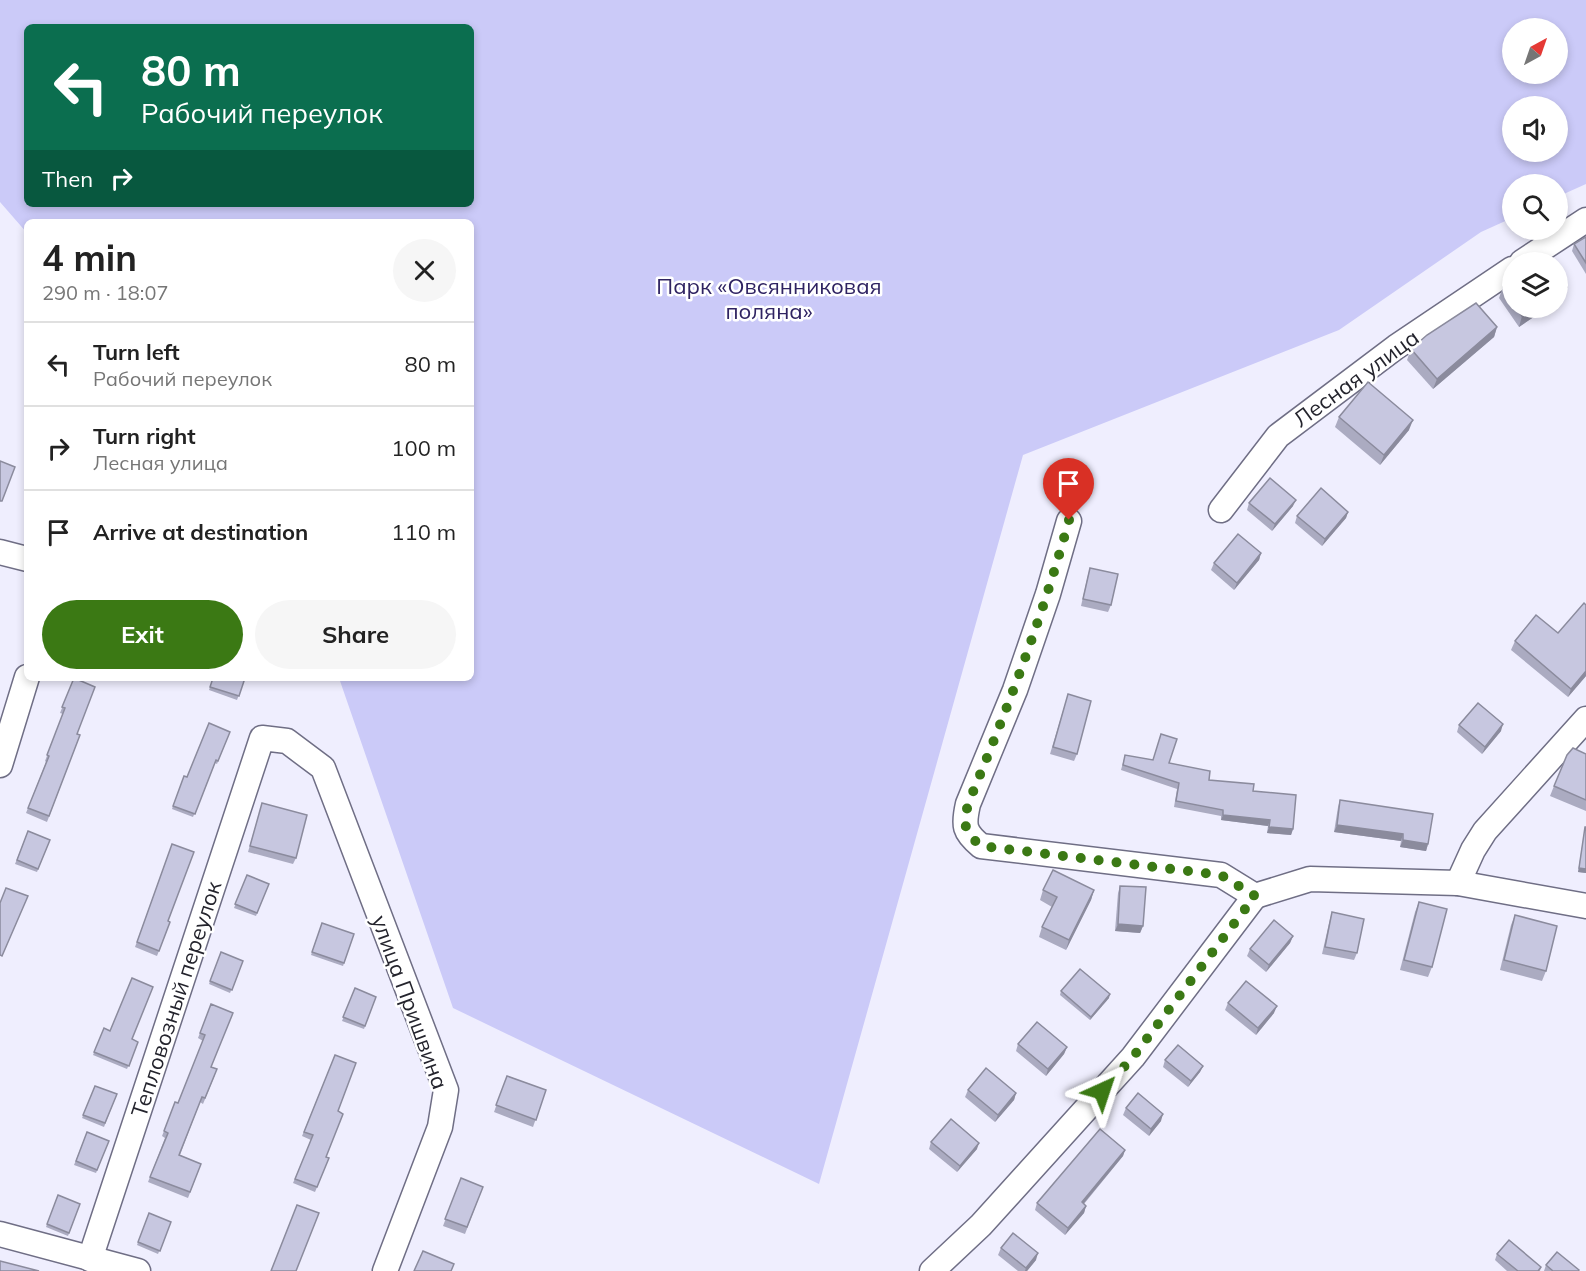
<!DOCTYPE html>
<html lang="en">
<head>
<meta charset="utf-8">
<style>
	:root { --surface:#fff; --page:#f6f6f6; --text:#222; --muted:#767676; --line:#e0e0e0; --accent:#3b7914 }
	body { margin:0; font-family:Mulish,sans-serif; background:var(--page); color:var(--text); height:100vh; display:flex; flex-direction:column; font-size:22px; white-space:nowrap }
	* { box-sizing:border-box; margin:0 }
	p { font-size:20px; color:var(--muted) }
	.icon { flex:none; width:33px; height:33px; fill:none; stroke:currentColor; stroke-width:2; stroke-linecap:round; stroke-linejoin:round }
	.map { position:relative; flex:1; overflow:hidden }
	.side { position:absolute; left:24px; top:219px; width:450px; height:462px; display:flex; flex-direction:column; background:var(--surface); border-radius:9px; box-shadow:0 3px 9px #0003 }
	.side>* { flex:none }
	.banner { position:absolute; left:24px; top:24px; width:450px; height:183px; border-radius:9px; box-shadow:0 3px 9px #0003; background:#0b6e4f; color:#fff; overflow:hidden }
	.needle { width:39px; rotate:40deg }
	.tools { position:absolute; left:1502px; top:18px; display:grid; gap:12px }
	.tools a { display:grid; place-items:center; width:66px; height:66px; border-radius:50%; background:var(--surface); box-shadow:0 3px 9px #0003; font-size:30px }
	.pin { position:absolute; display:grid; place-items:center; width:51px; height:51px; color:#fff; margin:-62px -26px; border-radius:50% 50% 50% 0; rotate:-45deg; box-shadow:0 0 6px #0007 }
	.pin .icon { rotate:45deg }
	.me { position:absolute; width:66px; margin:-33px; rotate:42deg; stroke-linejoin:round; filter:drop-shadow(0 0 4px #0008) }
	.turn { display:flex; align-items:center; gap:21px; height:126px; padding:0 18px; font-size:27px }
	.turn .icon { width:78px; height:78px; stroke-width:2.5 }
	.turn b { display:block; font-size:42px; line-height:51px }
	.then { display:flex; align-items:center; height:57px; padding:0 18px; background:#0003; gap:12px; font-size:22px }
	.round { display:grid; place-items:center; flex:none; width:63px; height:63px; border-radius:32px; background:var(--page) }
	.summary { display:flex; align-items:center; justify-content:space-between; height:102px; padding:0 18px }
	h1 { font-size:36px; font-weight:700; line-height:45px }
	.cta { display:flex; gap:12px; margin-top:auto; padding:12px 18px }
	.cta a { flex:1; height:69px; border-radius:36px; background:var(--accent); color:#fff; font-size:24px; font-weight:700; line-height:69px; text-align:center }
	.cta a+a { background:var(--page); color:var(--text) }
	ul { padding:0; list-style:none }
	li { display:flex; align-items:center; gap:18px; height:84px; padding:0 18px; border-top:2px solid var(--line) }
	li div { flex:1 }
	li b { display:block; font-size:22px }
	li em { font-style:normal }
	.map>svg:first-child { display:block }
	.green { fill:#cbcaf8; fill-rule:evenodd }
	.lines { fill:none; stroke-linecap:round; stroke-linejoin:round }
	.minor-casing { stroke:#6f6e85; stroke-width:27 }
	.minor { stroke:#fff; stroke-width:24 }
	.wall { fill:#ababc1 }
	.shaded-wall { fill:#8b8b9d }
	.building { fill:#c7c7e0; stroke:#8b8b9d; stroke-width:1.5 }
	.route { stroke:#3b7914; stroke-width:10; stroke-dasharray:0 18 }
	.labels { text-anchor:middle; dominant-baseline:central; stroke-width:5; stroke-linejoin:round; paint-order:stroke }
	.park-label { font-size:22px; fill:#2f2362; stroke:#fff }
	.street-label { font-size:22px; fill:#24242d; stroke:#fff }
</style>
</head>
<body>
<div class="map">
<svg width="1586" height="1271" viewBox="0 0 1586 1271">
	<rect width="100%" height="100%" fill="#efeefe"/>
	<!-- green -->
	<path class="green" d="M0 0H1586V184L1557 197V184H1512V218L1481 232 1339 330 1023 455 819 1184 453 1008 339 678H471V222H27V233L0 202ZM27 27H471V204H27ZM1512 28H1557V74H1512ZM1512 106H1557V152H1512Z"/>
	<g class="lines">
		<!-- minor casing -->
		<g class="minor-casing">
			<g id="minor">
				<path d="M1522 262 1586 220"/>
				<path d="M1221 510 1278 436 1396 347 1512 269"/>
				<path d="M1069 521 1048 594 1015 690 968 804C963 826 964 832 981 846L1221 875 1255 896 1310 879 1458 883 1586 906"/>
				<path d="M0 552 27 559"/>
				<path d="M0 765 27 677"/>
				<path d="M1458 883 1473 850 1485 831 1586 719"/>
				<path d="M0 1234 138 1271"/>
				<path d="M90 1259 262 738 287 741 323 768 446 1090 440 1127 385 1271"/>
				<path d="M932 1271 981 1225 1133 1057 1255 896"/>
			</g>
		</g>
		<!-- minor -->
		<use href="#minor" class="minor"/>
	</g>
	<!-- wall -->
	<g class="wall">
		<path d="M1586 237V274L1572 251 1574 244Z"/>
		<path d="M1512 281V308H1547L1519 327 1499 298 1503 287Z"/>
		<path d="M1497 327 1494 337 1433 389 1407 360 1411 349Z"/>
		<path d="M1339 417 1409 430 1380 465 1335 427Z"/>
		<path d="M1249 503 1293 506 1272 531 1247 510Z"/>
		<path d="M1348 512 1346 518 1322 546 1295 523 1297 516Z"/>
		<path d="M1261 553 1259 560 1234 590 1211 570 1214 563Z"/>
		<path d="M1090 568 1111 605 1108 612 1081 606 1088 575Z"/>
		<path d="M1515 641 1586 676 1568 697 1511 650Z"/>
		<path d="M74 678 77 734 80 735 47 822 26 813 46 762 45 761 63 714 60 713Z"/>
		<path d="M213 678H245L237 700 209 690Z"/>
		<path d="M1068 694 1077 754 1074 761 1050 754Z"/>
		<path d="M1459 725 1501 731 1482 754 1457 732Z"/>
		<path d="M230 732 217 764 215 763 193 817 172 809 173 806Z"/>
		<path d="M1586 754V811L1550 796 1554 786Z"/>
		<path d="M1125 755 1169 763 1209 780 1253 791 1293 829 1291 835 1267 833 1268 826 1221 820V816L1174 807 1177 789 1121 770Z"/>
		<path d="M1340 800 1428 844 1426 851 1400 847 1401 841 1334 832 1338 807Z"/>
		<path d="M262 803 296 858 293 864 248 852Z"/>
		<path d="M1585 827H1586V873L1578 872Z"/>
		<path d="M28 831 50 840 37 872 15 864Z"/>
		<path d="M172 844 168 921 170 922 157 956 135 947Z"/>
		<path d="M247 875 269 884 256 916 234 908Z"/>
		<path d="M1120 886 1143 926 1140 933 1115 931 1118 893Z"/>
		<path d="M1043 890H1094L1091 900 1066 950 1039 937 1042 927 1052 907 1040 900Z"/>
		<path d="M1419 902 1432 967 1428 977 1400 970 1415 912Z"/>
		<path d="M1332 912 1357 953 1354 960 1322 954 1330 919Z"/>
		<path d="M1515 915 1546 971 1542 981 1500 970 1511 925Z"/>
		<path d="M322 923 354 934 343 966 311 955Z"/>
		<path d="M1293 936 1290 943 1266 972 1247 956 1250 949Z"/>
		<path d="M221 952 243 961 230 993 209 984Z"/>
		<path d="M355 988 376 997 364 1029 342 1021Z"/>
		<path d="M1061 991 1109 998 1090 1020 1060 995Z"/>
		<path d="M1228 1003 1274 1013 1256 1035 1225 1010Z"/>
		<path d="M211 1004 212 1067 215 1075 203 1104 200 1102 180 1155 201 1164 188 1198 148 1182 165 1138 162 1136 164 1131 178 1103 203 1041 198 1038Z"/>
		<path d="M104 1028 138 1042 127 1069 93 1055Z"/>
		<path d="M1018 1044 1067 1047 1064 1054 1046 1076 1016 1051Z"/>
		<path d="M335 1055 338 1111 326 1157 329 1158 315 1192 293 1183 311 1140 302 1136Z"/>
		<path d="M1165 1060 1203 1066 1200 1072 1188 1087 1163 1067Z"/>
		<path d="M507 1076 546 1090 533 1127 494 1112Z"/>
		<path d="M95 1086 117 1094 104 1127 82 1118Z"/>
		<path d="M968 1090 1016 1093 1014 1100 995 1122 965 1097Z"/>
		<path d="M1126 1108 1161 1121 1149 1136 1123 1115Z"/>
		<path d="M87 1132 109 1141 96 1173 74 1165Z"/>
		<path d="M931 1142 977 1149 957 1172 929 1149Z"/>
		<path d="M1125 1150 1123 1156 1084 1204 1086 1206 1084 1213 1065 1235 1035 1210 1037 1203Z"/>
		<path d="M461 1178 483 1187 465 1234 443 1226Z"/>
		<path d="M58 1195 80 1204 68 1236 46 1227Z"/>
		<path d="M149 1213 171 1222 158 1254 137 1245Z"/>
		<path d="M1001 1248 1036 1260 1027 1271H1018L998 1255Z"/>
		<path d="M1497 1254 1541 1267 1540 1271H1507L1495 1260Z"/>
		<path d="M1546 1265 1579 1270 1578 1271H1544Z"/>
	</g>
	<!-- shaded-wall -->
	<g class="shaded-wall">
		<path d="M1567 287 1563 297 1557 301V293Z"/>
		<path d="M1536 308H1547L1519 327 1522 316Z"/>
		<path d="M1497 327 1494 337 1433 389 1437 379Z"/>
		<path d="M1413 420 1409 430 1380 465 1384 455Z"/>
		<path d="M1296 500 1293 506 1272 531 1275 524Z"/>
		<path d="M1348 512 1346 518 1322 546 1325 539Z"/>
		<path d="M1261 553 1259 560 1234 590 1237 583Z"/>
		<path d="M1586 671V676L1568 697 1571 689Z"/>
		<path d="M1503 724 1501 731 1482 754 1485 747Z"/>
		<path d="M1223 815 1270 820 1268 826 1221 820Z"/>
		<path d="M1337 825 1403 834 1401 841 1334 832Z"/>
		<path d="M1269 827 1293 829 1291 835 1267 833Z"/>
		<path d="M1403 840 1428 844 1426 851 1400 847Z"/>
		<path d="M1579 868 1586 869V873L1578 872Z"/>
		<path d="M1094 890 1091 900 1066 950 1069 940Z"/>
		<path d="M1118 924 1143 926 1140 933 1115 931Z"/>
		<path d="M1293 936 1290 943 1266 972 1269 965Z"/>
		<path d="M1110 994 1109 998 1090 1020 1091 1017Z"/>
		<path d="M1277 1006 1274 1013 1256 1035 1258 1028Z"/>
		<path d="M1067 1047 1064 1054 1046 1076 1048 1069Z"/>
		<path d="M1203 1066 1200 1072 1188 1087 1191 1081Z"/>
		<path d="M1016 1093 1014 1100 995 1122 998 1115Z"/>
		<path d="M1163 1114 1161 1121 1149 1136 1151 1129Z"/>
		<path d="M979 1143 977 1149 957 1172 960 1166Z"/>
		<path d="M1125 1150 1123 1156 1079 1209 1082 1202Z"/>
		<path d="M1086 1206 1084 1213 1065 1235 1068 1228Z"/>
		<path d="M1038 1253 1036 1260 1027 1271H1025L1026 1268Z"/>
	</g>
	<!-- building -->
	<g class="building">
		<path d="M1586 237V263L1574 244Z"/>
		<path d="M1547 258 1551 262H1540Z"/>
		<path d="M1557 272 1567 287 1557 293Z"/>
		<path d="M1512 281V301L1503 287Z"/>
		<path d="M1476 303 1497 327 1437 379 1411 349 1427 335Z"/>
		<path d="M1516 308H1536L1522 316Z"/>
		<path d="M1368 382 1413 420 1384 455 1339 417Z"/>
		<path d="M0 461 15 467 2 501H0Z"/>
		<path d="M1270 478 1296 500 1275 524 1249 503Z"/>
		<path d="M1321 488 1348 512 1325 539 1297 516Z"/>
		<path d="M1238 534 1261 553 1237 583 1214 563Z"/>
		<path d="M1090 568 1118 574 1111 605 1083 599Z"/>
		<path d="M1584 603 1586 605V671L1571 689 1515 641 1536 615 1558 633Z"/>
		<path d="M74 678 95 687 77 734 80 735 49 816 28 808 49 756 47 755 65 708 62 707Z"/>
		<path d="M213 678H245L239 696 210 687Z"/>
		<path d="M1068 694 1091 701 1077 754 1053 747Z"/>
		<path d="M1478 703 1503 724 1485 747 1459 725Z"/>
		<path d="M209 723 230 732 218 761 216 760 195 814 173 806 184 776 187 777Z"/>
		<path d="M1161 734 1177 739 1169 763 1210 771 1209 780 1254 784 1253 791 1296 795 1293 829 1269 827 1270 820 1223 815V810L1176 801 1179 783 1123 765 1125 755 1153 760Z"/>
		<path d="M1573 748 1586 754V800L1554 786 1567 755Z"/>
		<path d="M1340 800 1433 814 1428 844 1403 840V834L1337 825Z"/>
		<path d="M262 803 307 815 296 858 250 846Z"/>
		<path d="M1585 827H1586V869L1579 868Z"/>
		<path d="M28 831 50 840 38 869 17 860Z"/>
		<path d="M172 844 194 852 168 921 170 922 159 951 137 942Z"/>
		<path d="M1053 870 1094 890 1069 940 1042 927 1057 897 1043 890Z"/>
		<path d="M247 875 269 884 257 913 235 904Z"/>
		<path d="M1120 886 1146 887 1143 926 1118 924Z"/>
		<path d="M6 888 28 896 2 956 0 955V903Z"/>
		<path d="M1419 902 1447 909 1432 967 1404 960Z"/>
		<path d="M1332 912 1364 919 1357 953 1325 947Z"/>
		<path d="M1515 915 1557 926 1546 971 1504 960Z"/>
		<path d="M1274 920 1293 936 1269 965 1250 949Z"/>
		<path d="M322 923 354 934 344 963 312 952Z"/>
		<path d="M221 952 243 961 232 990 210 981Z"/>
		<path d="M1080 969 1110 994 1091 1017 1061 991Z"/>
		<path d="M132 978 153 987 132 1039 138 1042 129 1066 94 1052 104 1028 110 1031Z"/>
		<path d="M1246 981 1277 1006 1258 1028 1228 1003Z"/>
		<path d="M355 988 376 997 365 1026 343 1017Z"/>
		<path d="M211 1004 233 1013 211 1067 217 1069 205 1098 202 1097 179 1155 201 1164 190 1192 150 1177 168 1133 164 1131 175 1102 178 1103 205 1035 200 1033Z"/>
		<path d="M1037 1022 1067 1047 1048 1069 1018 1044Z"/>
		<path d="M1178 1045 1203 1066 1191 1081 1165 1060Z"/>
		<path d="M335 1055 356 1063 338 1111 343 1114 326 1157 329 1158 317 1187 295 1179 313 1135 304 1132Z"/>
		<path d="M986 1068 1016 1093 998 1115 968 1090Z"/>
		<path d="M507 1076 546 1090 536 1120 496 1105Z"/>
		<path d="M95 1086 117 1094 105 1123 83 1115Z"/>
		<path d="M1138 1093 1163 1114 1151 1129 1126 1108Z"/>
		<path d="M951 1119 979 1143 960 1166 931 1142Z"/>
		<path d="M1100 1129 1125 1150 1082 1202 1086 1206 1068 1228 1037 1203Z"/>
		<path d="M87 1132 109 1141 97 1170 76 1161Z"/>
		<path d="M461 1178 483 1187 467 1227 445 1219Z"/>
		<path d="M58 1195 80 1204 69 1233 47 1224Z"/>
		<path d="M297 1205 319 1213 296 1271H271Z"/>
		<path d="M149 1213 171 1222 160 1251 138 1242Z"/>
		<path d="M1013 1233 1038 1253 1026 1268 1001 1248Z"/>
		<path d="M1509 1240 1541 1267 1538 1271H1518L1497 1254Z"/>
		<path d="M423 1251 454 1264 451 1271H414Z"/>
		<path d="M1557 1252 1579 1270 1578 1271H1553L1546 1265Z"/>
		<path d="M0 1261 39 1271H0Z"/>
	</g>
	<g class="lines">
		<!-- route -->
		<path class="route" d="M1069 520C1042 619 1007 710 968 804 963 826 964 832 981 846L1221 875 1255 896 1133 1057 1102 1091"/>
	</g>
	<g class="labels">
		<!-- park labels -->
		<g class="park-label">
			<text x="769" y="286">Парк «Овсянниковая<tspan x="769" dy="25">поляна»</tspan></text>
		</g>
		<!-- street labels -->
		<g class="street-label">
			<text transform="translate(1356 378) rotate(-36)">Лесная улица</text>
			<text transform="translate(176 999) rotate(-72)">Тепловозный переулок</text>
			<text transform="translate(410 1002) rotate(70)">улица Пришвина</text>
		</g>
	</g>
</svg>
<div class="tools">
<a><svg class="needle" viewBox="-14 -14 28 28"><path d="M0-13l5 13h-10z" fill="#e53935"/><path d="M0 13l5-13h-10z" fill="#767676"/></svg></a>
<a><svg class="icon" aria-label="sound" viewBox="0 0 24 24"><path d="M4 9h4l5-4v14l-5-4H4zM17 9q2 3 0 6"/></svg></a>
<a><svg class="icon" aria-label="search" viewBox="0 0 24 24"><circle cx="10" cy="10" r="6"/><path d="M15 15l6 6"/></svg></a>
<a><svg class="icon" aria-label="layers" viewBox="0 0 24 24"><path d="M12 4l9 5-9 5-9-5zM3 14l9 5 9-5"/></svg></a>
</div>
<div class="pin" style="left:1069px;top:520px;background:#d93025"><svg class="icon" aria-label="arrive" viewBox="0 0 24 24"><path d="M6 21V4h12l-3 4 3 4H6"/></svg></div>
<svg class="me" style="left:1102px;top:1091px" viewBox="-20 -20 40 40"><path d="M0-17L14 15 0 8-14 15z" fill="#3b7914" stroke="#fff" stroke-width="4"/></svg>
<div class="banner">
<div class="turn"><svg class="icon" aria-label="left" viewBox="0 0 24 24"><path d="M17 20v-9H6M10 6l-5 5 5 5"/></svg><div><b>80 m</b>Рабочий переулок</div></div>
<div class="then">Then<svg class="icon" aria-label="right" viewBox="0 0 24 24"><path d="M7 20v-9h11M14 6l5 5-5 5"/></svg></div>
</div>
<section class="side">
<div class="summary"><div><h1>4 min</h1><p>290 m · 18:07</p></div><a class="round"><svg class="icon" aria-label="close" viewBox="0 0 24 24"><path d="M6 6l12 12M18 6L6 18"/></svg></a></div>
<ul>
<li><svg class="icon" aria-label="left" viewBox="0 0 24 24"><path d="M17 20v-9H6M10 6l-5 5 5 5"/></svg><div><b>Turn left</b><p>Рабочий переулок</p></div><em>80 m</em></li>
<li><svg class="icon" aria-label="right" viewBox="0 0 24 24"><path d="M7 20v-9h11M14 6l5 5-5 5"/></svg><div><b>Turn right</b><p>Лесная улица</p></div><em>100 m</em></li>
<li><svg class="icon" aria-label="arrive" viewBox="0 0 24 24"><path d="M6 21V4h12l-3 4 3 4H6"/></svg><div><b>Arrive at destination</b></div><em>110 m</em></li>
</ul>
<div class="cta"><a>Exit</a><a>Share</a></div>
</section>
</div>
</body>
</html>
